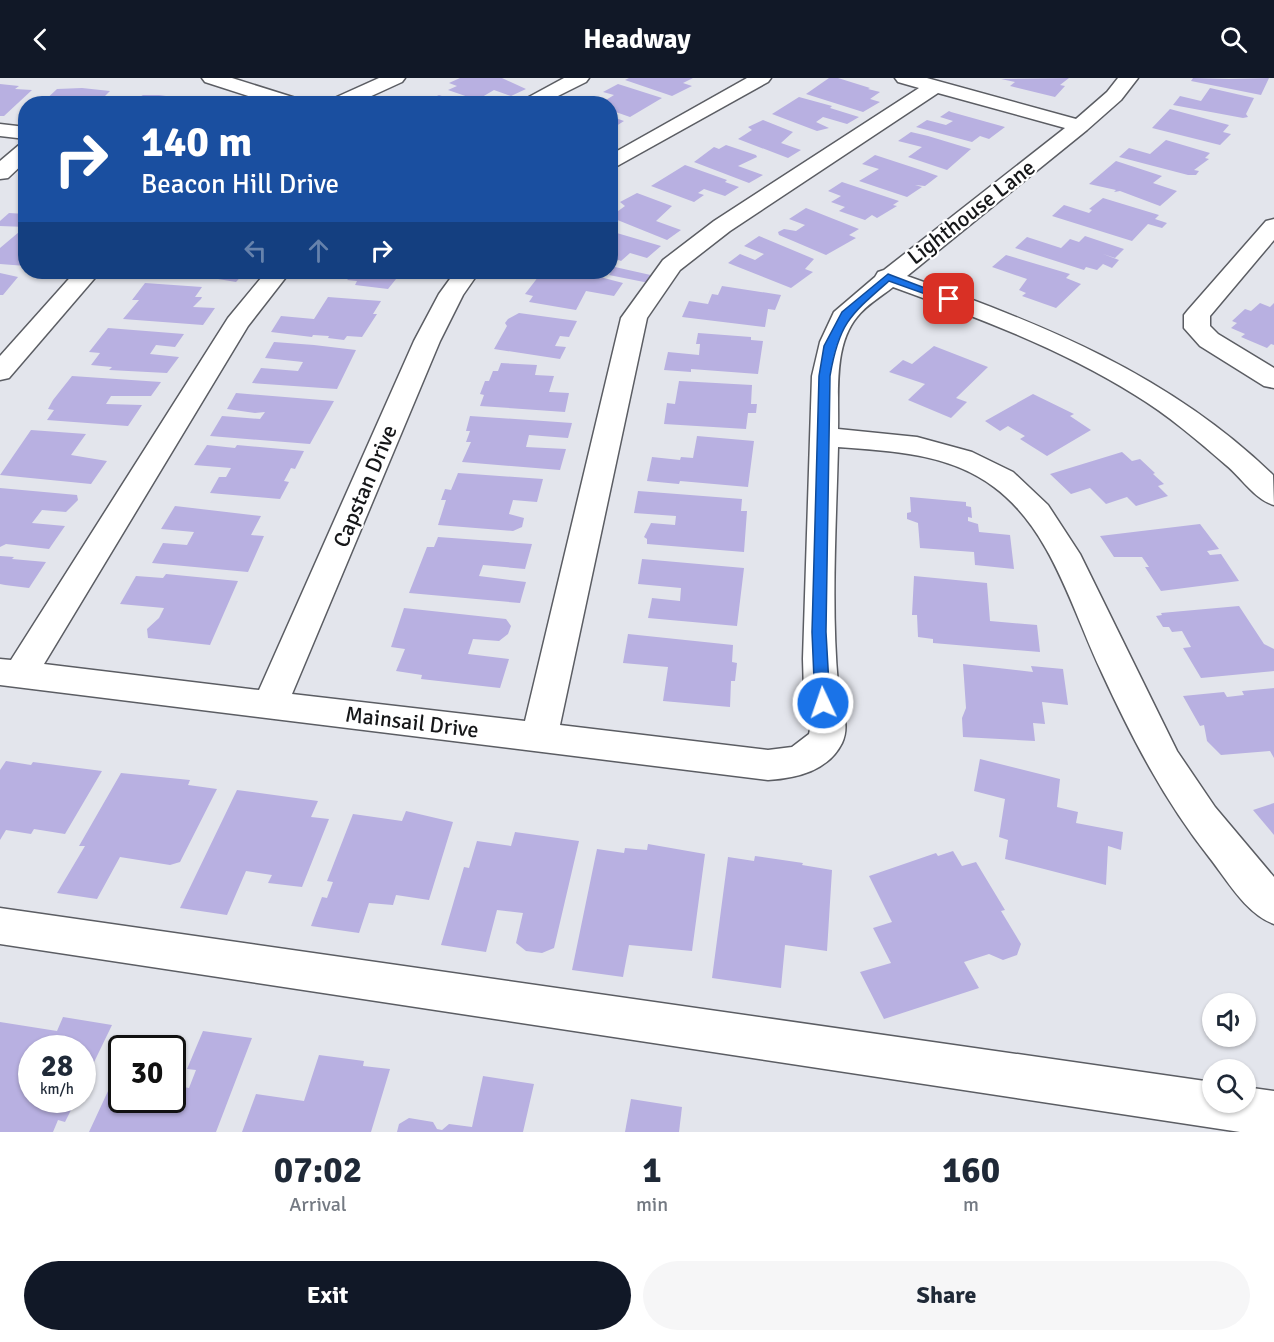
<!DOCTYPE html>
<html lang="en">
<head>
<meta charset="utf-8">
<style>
	:root { --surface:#fff; --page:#f6f6f7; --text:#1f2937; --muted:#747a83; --accent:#111827 }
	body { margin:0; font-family:Signika,sans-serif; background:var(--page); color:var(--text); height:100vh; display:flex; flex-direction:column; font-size:22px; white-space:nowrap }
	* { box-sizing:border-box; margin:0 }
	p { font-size:20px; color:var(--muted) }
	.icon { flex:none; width:33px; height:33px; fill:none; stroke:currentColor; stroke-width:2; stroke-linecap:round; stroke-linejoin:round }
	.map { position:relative; height:1054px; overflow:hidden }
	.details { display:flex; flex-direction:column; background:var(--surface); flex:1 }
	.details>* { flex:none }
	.top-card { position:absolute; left:18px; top:18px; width:600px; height:183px; border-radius:24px; box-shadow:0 2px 4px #0004; background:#1a4fa0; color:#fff; overflow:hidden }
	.buttons { position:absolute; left:1202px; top:915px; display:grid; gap:12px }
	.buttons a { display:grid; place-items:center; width:54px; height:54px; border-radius:50%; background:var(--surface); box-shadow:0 2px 4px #0004; font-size:30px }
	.speed { position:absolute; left:18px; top:957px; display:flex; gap:12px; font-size:30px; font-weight:700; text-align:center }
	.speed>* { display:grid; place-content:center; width:78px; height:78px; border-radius:50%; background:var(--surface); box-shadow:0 2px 4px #0004; line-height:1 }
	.speed small { font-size:15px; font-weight:400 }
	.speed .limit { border:3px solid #111; border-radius:9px; background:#fff; color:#111 }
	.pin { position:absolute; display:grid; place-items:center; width:51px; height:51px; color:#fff; margin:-26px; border-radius:12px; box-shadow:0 3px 9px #0006 }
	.me { position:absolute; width:66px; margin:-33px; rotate:357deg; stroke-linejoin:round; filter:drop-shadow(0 0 4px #0008) }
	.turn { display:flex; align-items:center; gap:21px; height:126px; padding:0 24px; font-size:27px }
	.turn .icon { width:78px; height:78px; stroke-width:2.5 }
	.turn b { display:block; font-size:42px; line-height:51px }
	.lanes { display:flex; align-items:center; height:57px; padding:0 24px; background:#0003; justify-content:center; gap:30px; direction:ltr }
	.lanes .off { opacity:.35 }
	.eta { display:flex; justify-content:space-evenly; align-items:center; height:102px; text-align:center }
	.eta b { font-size:36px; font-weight:700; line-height:42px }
	.action { display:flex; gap:12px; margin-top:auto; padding:12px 24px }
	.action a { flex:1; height:69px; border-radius:36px; background:var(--accent); color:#fff; font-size:24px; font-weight:700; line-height:69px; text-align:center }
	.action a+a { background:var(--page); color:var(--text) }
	header { display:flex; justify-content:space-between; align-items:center; height:78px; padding:0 24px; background:var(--accent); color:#fff; font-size:27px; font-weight:700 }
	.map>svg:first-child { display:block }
	.building { fill:#b8b0e1 }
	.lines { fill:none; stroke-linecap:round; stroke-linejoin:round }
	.minor-casing { stroke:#5b5d63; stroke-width:3 }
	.minor { fill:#fff; fill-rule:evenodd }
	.route { fill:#1a73e8; stroke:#114b97; stroke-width:1.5 }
	.labels { text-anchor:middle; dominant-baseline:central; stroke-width:4.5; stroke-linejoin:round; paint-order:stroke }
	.street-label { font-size:22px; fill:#161719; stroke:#fff }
</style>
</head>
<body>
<header><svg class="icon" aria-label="back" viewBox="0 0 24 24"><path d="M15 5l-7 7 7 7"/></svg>Headway<svg class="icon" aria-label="search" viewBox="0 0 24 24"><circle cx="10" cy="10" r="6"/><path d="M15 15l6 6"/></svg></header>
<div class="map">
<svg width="1274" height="1054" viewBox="0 0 1274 1054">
	<rect width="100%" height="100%" fill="#e3e5ec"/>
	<!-- building -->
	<g class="building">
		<path d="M460 0H502L526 11 511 18 494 12 477 22 448 12 457 8 449 5Z"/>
		<path d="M629 0H693L683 5 692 8 672 18 625 2Z"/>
		<path d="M829 0H838L870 10 868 11 880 14 870 21 880 24 863 34 806 16Z"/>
		<path d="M1069 0 1060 7 1065 8 1055 19 1010 8 1015 4 1001 1Z"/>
		<path d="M1193 0 1229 1 1269 0 1261 17 1191 3Z"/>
		<path d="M0 6 19 8 15 11 32 12 4 38H0Z"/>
		<path d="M618 6 662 20 630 39 610 32V26H591L596 20 606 22 614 17 603 14Z"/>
		<path d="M82 10 110 13 97 26H41L57 11Z"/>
		<path d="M1210 10 1254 20 1246 36 1248 39 1243 40 1173 27 1180 18 1201 23Z"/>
		<path d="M143 17H159L187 21 182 26H127Z"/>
		<path d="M439 17 465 26H410L420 21 426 23Z"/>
		<path d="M799 19 832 28 830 30 859 39 847 46 823 39 816 44 829 50 817 53 772 36Z"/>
		<path d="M1170 31 1229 47 1223 54 1231 56 1220 67 1152 50Z"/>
		<path d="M949 33 951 34 1005 49 989 61 980 58 972 64 916 49 927 42 946 47 953 43 940 39Z"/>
		<path d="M610 38 624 43 610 52Z"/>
		<path d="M763 42 793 54 781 65 801 72 788 80 738 61 752 52 748 49Z"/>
		<path d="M911 54 928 58 971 71 947 92 908 79 922 69 898 63Z"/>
		<path d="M1166 62 1210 75 1205 80 1209 81 1194 92 1199 93 1196 97H1188L1119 79 1129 70 1150 76Z"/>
		<path d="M726 67 756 77 757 79 738 88 763 97 749 105 694 84 714 69 719 71Z"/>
		<path d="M875 77 924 93 938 98 925 108 915 107 922 109 907 119 859 103 879 91 862 86Z"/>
		<path d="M1116 83 1162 98 1153 105 1177 113 1167 122 1143 115 1167 122 1160 128 1120 113 1114 114 1116 112 1089 106Z"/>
		<path d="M685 87 727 102 725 104 739 109 725 118 704 111 698 115 704 117 694 124 651 108Z"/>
		<path d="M842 104 899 123 893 127 897 128 877 140 872 137 865 142 839 133 845 129 831 124 841 118 828 113Z"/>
		<path d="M637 115 672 128 656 143 681 152 667 162 610 139 625 128 620 124Z"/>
		<path d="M1103 120 1159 137 1155 141 1167 145 1162 150 1148 146 1132 163 1052 138 1064 127 1089 135 1092 132 1089 131Z"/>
		<path d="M806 130 859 151 849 157 856 160 826 177 779 157 778 154 784 151 796 153 805 147 789 141Z"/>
		<path d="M9 135 26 136V149L0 148V143Z"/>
		<path d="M610 153 661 168 647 180 630 175 621 183 616 181 610 185Z"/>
		<path d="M19 154H26V188L0 186V170Z"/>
		<path d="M759 158 814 181 805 191 813 194 791 210 728 185 740 176 755 182 764 176 744 168Z"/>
		<path d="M1085 158 1124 171 1115 180 1103 176 1119 182 1112 190 1103 186 1097 192 1086 189 1084 192 1015 170 1027 159 1061 170 1070 161 1079 164Z"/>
		<path d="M1006 177 1070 196 1066 200 1081 206 1056 230 1022 218 1026 215 1019 212 1027 201 992 189Z"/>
		<path d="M615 189 655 198 649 205 609 197Z"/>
		<path d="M176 194H245L236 204Z"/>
		<path d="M356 194H396L400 196 388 211 355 207 357 203 347 202Z"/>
		<path d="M542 194H581L623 205 614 218 586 213 576 232 529 224 533 218 525 216Z"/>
		<path d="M0 195 18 199 3 217H0Z"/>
		<path d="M145 205 202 209 195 219H202L201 221 193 229 215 230 203 247 123 241 139 222H132Z"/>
		<path d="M722 208 781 217 775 232 768 231 765 249 682 239 689 223 708 226 712 216 718 217Z"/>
		<path d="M328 219 381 223 373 236H377L362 259 347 258 344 262 328 260 329 258 313 257 312 259 271 254 281 238 314 241Z"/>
		<path d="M1260 225 1270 229 1274 225V267L1271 266 1267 270 1241 259 1245 256 1231 250 1237 245 1232 243 1245 231 1251 233Z"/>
		<path d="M519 235 577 243 569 259 560 258 555 268 566 269 560 281 494 271 507 248 505 245 508 241Z"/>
		<path d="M108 250 184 256 175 269 156 267 150 276 179 279 167 295 109 292 112 289 91 287 100 275 89 274Z"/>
		<path d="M698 255 751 259V262L763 263 758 296 691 291V294L664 292 668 274 699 277 700 266H696Z"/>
		<path d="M274 264 314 267 356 272 337 311 252 305 261 290 298 293 303 284 265 280Z"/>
		<path d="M934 268 988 289 956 320 967 324 951 340 908 322 925 306 889 294 903 282 912 286Z"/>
		<path d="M501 285 537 287 535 297 554 298 549 314 569 315 565 334 480 328 484 317 480 316 485 303H489L493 293H498Z"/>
		<path d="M72 298 161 304 151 318H111L106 326 142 327 128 348 47 342 54 332 48 331 53 322Z"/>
		<path d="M679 303 752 307 751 326H757L756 335H748L746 351 664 346 667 325 675 326Z"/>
		<path d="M236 315 334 323 310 366 210 358 222 338 260 341 265 334 255 335 227 331Z"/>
		<path d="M1033 316 1074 336 1070 338 1091 352 1047 378 1020 361 1025 358 1008 348 1000 353 985 343Z"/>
		<path d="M470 338 572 345 568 360 529 357 526 369 566 371 560 392 462 384 471 364H466L470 353H466Z"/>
		<path d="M31 352 86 356 71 377 107 383 91 406 0 397Z"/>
		<path d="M697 358 754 363 748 409 680 403 679 406 647 403 652 379 680 382 681 379 693 380Z"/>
		<path d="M207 367 235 370 237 367 304 373 295 391 291 390 284 403 289 404 280 421 210 415 219 399H226L231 390 194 387Z"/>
		<path d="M1122 374 1132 383 1140 381 1155 395 1153 396 1164 406 1158 408 1168 418 1136 428 1127 419 1106 426 1090 410 1071 416 1050 396Z"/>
		<path d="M458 395 543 401 537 424 513 422 509 436 524 440 522 449 513 453 438 447 446 422H441L445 411 451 412Z"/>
		<path d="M0 410 77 417 78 422 66 434 42 432 32 445 65 448 49 471 6 466 0 469Z"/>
		<path d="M638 413 742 421 741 433H747L744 474 647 466V461L644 459 651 445 675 447 676 438 634 435Z"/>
		<path d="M910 419 966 424V428L971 429 972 440 968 439V443L978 446 979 454 1010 457 1014 491 975 487 974 474 920 470 918 445 907 441V435L911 434Z"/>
		<path d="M175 428 261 438 251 457 264 458 248 494 152 485 163 465 187 467 194 454 161 451Z"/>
		<path d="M1200 446 1219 471 1207 473 1210 477 1221 476 1239 503 1161 513 1145 489H1149L1142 479H1114L1100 458Z"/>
		<path d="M438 459 532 466 525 491 483 487 479 498 526 504 520 525 409 515 427 469H434Z"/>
		<path d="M0 478 14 479 12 481 46 484 29 510 5 507 0 506Z"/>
		<path d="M642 481 744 490 737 548 648 540 652 520 680 523 681 510 638 506Z"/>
		<path d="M166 496 238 503 210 567 148 560 147 551 159 540 164 530 120 526 136 498 163 500Z"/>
		<path d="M914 498 987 505 990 543 1037 547 1040 574 933 565V561L918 559 917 537H912Z"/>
		<path d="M1239 528 1264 566 1274 571V593L1201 600 1183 570 1191 569 1182 553 1172 554 1169 549H1163L1156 538 1162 537 1161 535Z"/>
		<path d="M404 530 506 541 511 548 508 556 499 563 473 561 468 576 509 581 500 610 421 601 422 597 396 593 405 571 391 569Z"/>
		<path d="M628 556 733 567 732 584 737 585 735 603H731L730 629 663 623 668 589 623 585Z"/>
		<path d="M963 586 1033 594 1031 588 1063 591 1068 627 1042 624 1045 646 1033 645 1035 663 963 659 962 640 966 630Z"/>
		<path d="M1274 610V680L1270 673 1221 677 1207 663 1204 647 1200 648 1183 618 1224 614 1227 619 1244 617 1242 613Z"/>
		<path d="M980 681 1060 701 1057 729 1078 734 1076 745 1123 754 1121 772 1108 768 1106 807 1005 781 1008 762 999 759 1005 721 974 713Z"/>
		<path d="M6 683 31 687 33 684 102 693 65 756 34 751 31 756 6 752 0 762V692Z"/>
		<path d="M121 695 190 702 188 707 217 711 180 784 170 787 120 779 97 821 57 815 85 768H79Z"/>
		<path d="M237 712 318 723 311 739 329 741 302 809 268 805 272 797 246 793 227 837 180 830Z"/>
		<path d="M1274 725V757L1253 732Z"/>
		<path d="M406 733 453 744 429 822 396 817 393 827 369 825 359 855 311 848 322 819 327 820 333 804 327 803 353 736 402 743Z"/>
		<path d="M515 754 579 763 554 870 542 875 526 873 516 865 523 835 497 832 486 874 441 867 464 789 469 790 477 763 511 768Z"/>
		<path d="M648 766 705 776 692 873 629 867 623 899 572 892 597 771 624 775 625 770 647 772Z"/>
		<path d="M953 773 962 788 976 784 1005 832 1001 833 1021 866 1017 877 1003 882 989 876 964 884 979 910 884 941 860 894 891 885 873 850 892 844 869 798 936 775 938 778Z"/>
		<path d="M755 778 803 785 802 787 832 792 827 873 785 867 781 910 712 900 728 779 754 783Z"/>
		<path d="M63 939 112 947 82 1009V970H32V1022H76L65 1044 58 1042 53 1054H0V944L57 953Z"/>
		<path d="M203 953 252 960 216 1054H89L115 998 122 999V1022H172V1007L189 1010 196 992 187 991Z"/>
		<path d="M319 977 364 983 363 988 390 991 371 1054H242L256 1016 304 1023Z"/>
		<path d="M483 998 534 1006 523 1054H397L399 1046 409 1040 433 1044 437 1051 442 1052 449 1046 472 1049Z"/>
		<path d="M631 1021 682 1029 679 1054H625Z"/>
	</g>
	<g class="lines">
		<!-- minor casing -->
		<g class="minor-casing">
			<g id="minor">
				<path d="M202 0H232L302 22 305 26H273L205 4Z"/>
				<path d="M379 0H405L402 4 354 26H327L330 22Z"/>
				<path d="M564 0H589L586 4 542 26H516Z"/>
				<path d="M747 0H771L768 4 610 92V77Z"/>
				<path d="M895 0H927L1076 41 1107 14 1118 0H1138L1121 22 1087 52 907 198C1041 245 1170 297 1273 397L1274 427C1255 422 1241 399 1226 387 1197 362 1168 337 1135 317 1060 270 976 239 893 209 882 218 866 227 857 239 833 268 839 317 838 351L917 359 972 374 1013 394 1048 427 1080 476 1177 673 1215 729 1274 799V846C1246 836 1227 802 1209 779 1164 722 1132 660 1102 595 1072 532 1052 452 994 409 949 375 891 373 838 369 836 448 831 529 838 607 840 628 851 646 842 665 828 693 797 700 768 702L0 607V581L11 582 228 240 266 194H290L248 248 44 586 259 612 414 263 439 216 455 194H479L463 217 440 263 292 616 525 643 621 240 663 182 714 143 919 10 898 4ZM938 15 1065 50 884 192 878 194 875 199 834 234 820 264 812 298 803 581 804 616 811 647 809 656 792 669 768 672 560 647 647 240 680 192 730 153Z"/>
				<path d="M0 46 26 49V61L0 58Z"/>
				<path d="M26 65V83L8 100 0 101V83L19 67Z"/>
				<path d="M1274 141V162L1210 238V248L1218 256 1274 290V310L1264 308 1200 268 1184 250V237L1188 232 1266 143Z"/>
				<path d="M75 194H100L9 300 0 302V278Z"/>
				<path d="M0 830 1212 1004V1024H1245V1009L1274 1013V1054H1240L0 866Z"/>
			</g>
		</g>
		<!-- minor -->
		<use href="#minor" class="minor"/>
	</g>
	<!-- route -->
	<path class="route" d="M888 196 954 221 945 223 889 203C850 237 839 245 830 298L826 554 830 625 823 630 815 625 812 554 819 298 824 268 842 234Z"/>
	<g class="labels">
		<!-- street labels -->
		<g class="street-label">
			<text transform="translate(971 134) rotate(-38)">Lighthouse Lane</text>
			<text transform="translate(365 408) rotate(-67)">Capstan Drive</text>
			<text transform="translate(412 644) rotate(7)">Mainsail Drive</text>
		</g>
	</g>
</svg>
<div class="buttons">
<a><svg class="icon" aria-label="sound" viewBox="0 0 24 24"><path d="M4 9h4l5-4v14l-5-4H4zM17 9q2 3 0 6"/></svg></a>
<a><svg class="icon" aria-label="search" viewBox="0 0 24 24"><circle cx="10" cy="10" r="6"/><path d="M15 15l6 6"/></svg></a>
</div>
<div class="speed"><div>28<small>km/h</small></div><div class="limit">30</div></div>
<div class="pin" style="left:949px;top:221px;background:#d93025"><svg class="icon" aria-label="arrive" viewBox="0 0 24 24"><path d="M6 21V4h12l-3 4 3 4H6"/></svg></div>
<svg class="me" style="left:823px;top:625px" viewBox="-20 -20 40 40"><circle r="17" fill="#1a73e8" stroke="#fff" stroke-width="3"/><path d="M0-11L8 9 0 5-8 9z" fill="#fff"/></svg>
<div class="top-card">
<div class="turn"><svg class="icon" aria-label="right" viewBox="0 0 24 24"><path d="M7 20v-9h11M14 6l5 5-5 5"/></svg><div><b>140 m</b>Beacon Hill Drive</div></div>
<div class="lanes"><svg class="icon off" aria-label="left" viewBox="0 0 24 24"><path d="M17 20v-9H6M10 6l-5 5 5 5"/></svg><svg class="icon off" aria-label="ahead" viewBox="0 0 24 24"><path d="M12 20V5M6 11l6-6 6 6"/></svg><svg class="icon" aria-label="right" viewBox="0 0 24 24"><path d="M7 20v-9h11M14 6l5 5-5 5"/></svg></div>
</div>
</div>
<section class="details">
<div class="eta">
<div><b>07:02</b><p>Arrival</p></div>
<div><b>1</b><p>min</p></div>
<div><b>160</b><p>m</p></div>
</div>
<div class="action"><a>Exit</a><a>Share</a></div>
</section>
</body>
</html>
